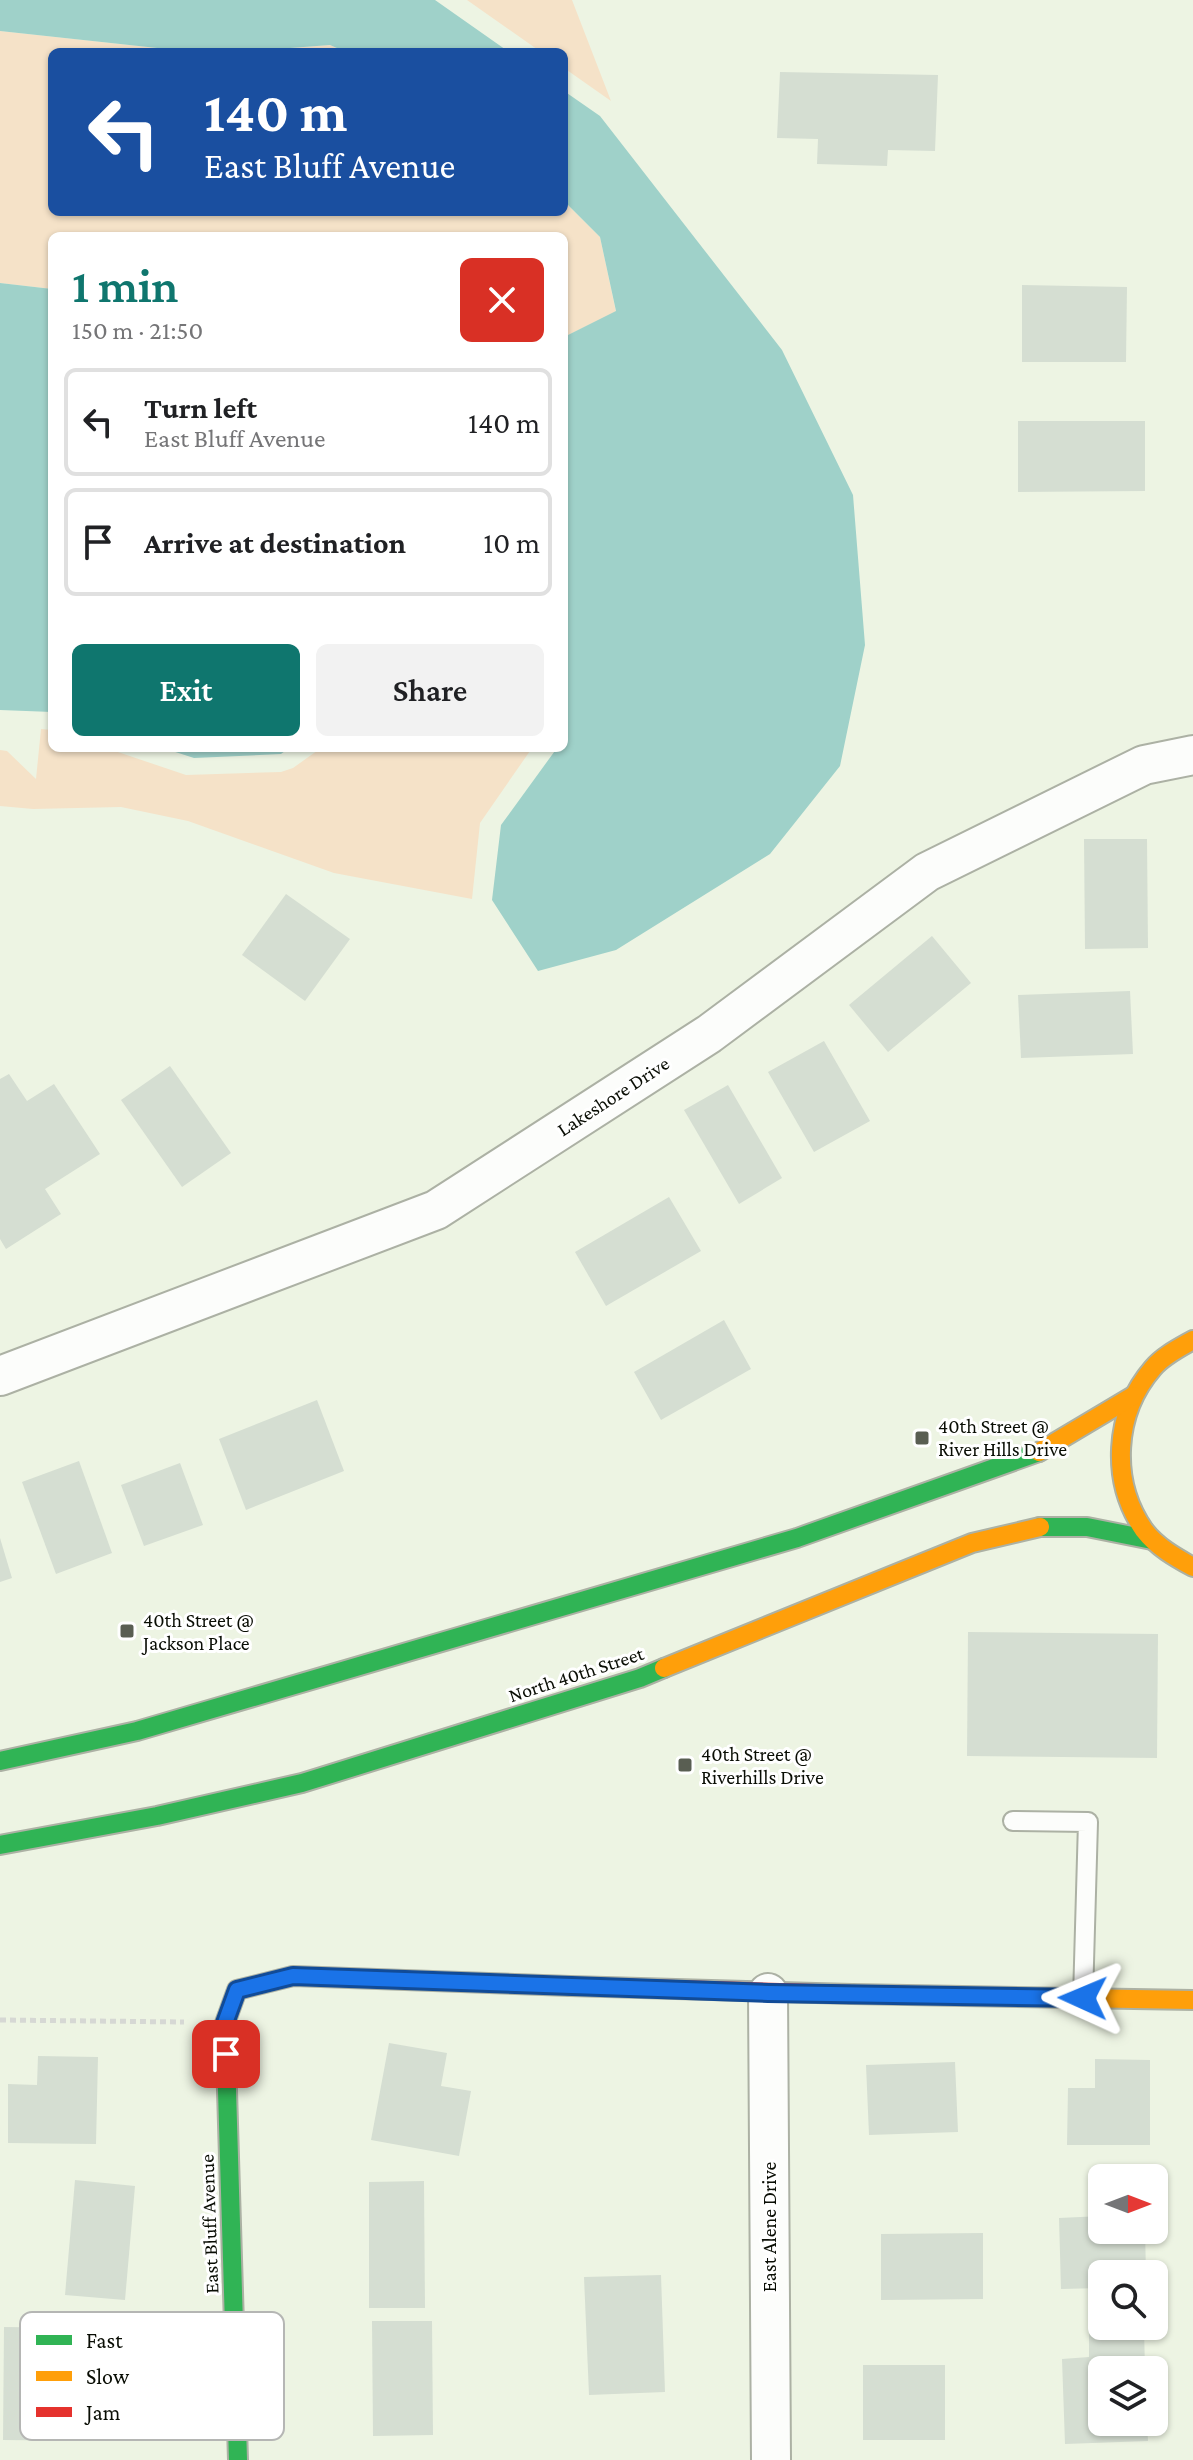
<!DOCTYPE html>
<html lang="en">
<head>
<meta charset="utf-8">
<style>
	:root { --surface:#fff; --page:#f2f2f2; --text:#202124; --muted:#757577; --line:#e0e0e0; --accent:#0f766e }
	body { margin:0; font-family:"Crimson Pro",serif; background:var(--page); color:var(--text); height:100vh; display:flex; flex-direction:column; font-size:30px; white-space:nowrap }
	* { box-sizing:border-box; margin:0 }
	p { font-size:26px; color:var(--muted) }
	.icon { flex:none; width:44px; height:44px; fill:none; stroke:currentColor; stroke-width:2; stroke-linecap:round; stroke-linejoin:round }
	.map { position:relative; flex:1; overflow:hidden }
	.panel { position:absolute; left:48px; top:232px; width:520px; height:520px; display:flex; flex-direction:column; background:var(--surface); border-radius:12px; box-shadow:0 2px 6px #0004 }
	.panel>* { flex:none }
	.guide { position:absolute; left:48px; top:48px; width:520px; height:168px; border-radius:12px; box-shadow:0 2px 6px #0004; background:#1a4fa0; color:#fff; overflow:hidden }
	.needle { width:52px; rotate:90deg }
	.fabs { position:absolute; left:1088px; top:2164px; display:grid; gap:16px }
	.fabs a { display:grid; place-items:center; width:80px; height:80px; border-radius:12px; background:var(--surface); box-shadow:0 2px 6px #0004; font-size:40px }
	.pin { position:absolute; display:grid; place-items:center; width:68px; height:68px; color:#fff; margin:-34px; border-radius:16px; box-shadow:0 4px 12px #0006 }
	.me { position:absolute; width:88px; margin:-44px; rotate:271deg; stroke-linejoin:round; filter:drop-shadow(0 0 6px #0008) }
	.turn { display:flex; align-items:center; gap:28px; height:168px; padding:0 24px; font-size:36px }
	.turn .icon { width:104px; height:104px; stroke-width:2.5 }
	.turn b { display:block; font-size:56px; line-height:68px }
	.round { display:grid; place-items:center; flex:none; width:84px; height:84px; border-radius:12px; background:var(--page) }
	.headline { display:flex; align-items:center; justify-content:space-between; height:136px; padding:0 24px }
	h1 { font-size:48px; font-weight:600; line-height:60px; color:var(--accent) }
	.action { display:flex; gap:16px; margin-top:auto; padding:16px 24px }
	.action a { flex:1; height:92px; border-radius:12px; background:var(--accent); color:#fff; font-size:32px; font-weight:600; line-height:92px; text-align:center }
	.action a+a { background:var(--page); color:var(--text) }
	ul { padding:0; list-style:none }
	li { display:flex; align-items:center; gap:24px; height:108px; margin:0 16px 12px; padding:0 8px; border:4px solid var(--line); border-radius:12px }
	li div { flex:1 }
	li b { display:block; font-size:30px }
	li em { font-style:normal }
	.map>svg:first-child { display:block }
	.green { fill:#f5e2c8 }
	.water { fill:#9fd1c9 }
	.building { fill:#d5ded2 }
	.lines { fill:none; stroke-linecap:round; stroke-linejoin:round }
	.lane-casing { stroke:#acb1a4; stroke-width:22 }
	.street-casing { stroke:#acb1a4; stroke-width:42 }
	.fast-casing { stroke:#acb1a4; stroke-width:22 }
	.slow-casing { stroke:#acb1a4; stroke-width:22 }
	.jam-casing { stroke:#acb1a4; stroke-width:22 }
	.path { stroke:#d6d8d4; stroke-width:5; stroke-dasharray:6 4; stroke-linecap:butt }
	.lane { stroke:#fcfdfb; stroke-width:18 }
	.street { stroke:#fcfdfb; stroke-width:38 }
	.fast { stroke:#30b455; stroke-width:18 }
	.slow { stroke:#ff9f0a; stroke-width:18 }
	.jam { stroke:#e5322d; stroke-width:18 }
	.route-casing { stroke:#114b97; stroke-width:20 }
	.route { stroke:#1a73e8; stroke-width:14 }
	.poi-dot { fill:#595e52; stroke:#fff; stroke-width:3 }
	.labels { text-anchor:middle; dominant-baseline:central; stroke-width:6; stroke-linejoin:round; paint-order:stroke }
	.street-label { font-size:20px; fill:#090d04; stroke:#fff }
	.poi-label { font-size:20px; fill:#090d04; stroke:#fff; text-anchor:start }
	.key { fill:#fff; stroke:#b5b6b4; stroke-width:2 }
	.key-label { font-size:22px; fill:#090d04 }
</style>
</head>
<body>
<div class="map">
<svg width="1193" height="2460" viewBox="0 0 1193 2460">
	<rect width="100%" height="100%" fill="#edf4e3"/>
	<!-- green -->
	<g class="green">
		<path d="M467 0H572L611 101 564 68V52H541Z"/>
		<path d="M0 31 194 52H52V212H564V201L600 237 616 312 564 337V236H52V289L0 283Z"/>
		<path d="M330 45 346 52H236Z"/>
		<path d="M41 729 52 730V748H106L186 775 281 772 293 768 321 748H532L480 823 472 899 334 873 188 821 121 807 33 809 0 806V750L7 751 36 779Z"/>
	</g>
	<!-- water -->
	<g class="water">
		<path d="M0 0H435L509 52H346L330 45 236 52H194L0 31Z"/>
		<path d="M564 91 600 116 782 350 853 495 865 645 840 766 770 854 616 950 538 971 492 900 501 825 557 748H564V337L616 311 600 237 564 201Z"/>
		<path d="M0 283 52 289V712L0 710Z"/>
		<path d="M163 748H289L281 754 194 758Z"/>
	</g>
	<!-- building -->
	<g class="building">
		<path d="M780 72 938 75 935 151 888 150 887 166 817 164 818 139 777 138Z"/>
		<path d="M1022 285 1127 287 1126 362H1022Z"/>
		<path d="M1018 421H1145V491L1018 492Z"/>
		<path d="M1084 839H1147L1148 948 1085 949Z"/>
		<path d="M286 894 350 939 305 1001 242 955Z"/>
		<path d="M932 936 971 983 888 1052 849 1005Z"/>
		<path d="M1130 991 1133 1054 1021 1058 1018 995Z"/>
		<path d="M824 1041 870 1121 814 1152 768 1072Z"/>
		<path d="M170 1066 231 1153 182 1187 121 1100Z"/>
		<path d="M9 1074 27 1101 54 1084 100 1154 45 1189 61 1214 6 1249 0 1239V1079Z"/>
		<path d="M728 1085 782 1178 739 1204 684 1110Z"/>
		<path d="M669 1197 701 1251 606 1306 575 1252Z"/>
		<path d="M724 1320 751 1369 661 1420 634 1372Z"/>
		<path d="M317 1400 344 1471 246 1510 219 1439Z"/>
		<path d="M79 1461 112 1553 56 1574 22 1482Z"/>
		<path d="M180 1463 203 1525 144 1546 121 1485Z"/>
		<path d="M0 1538 12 1578 0 1582Z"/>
		<path d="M968 1632 1158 1634 1157 1758 967 1756Z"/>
		<path d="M389 2043 447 2053 441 2086 471 2091 459 2156 371 2140Z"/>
		<path d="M38 2056 98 2057 96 2144 8 2143V2084L37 2085Z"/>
		<path d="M1095 2059 1150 2060V2145H1067L1068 2088H1095Z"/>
		<path d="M955 2062 958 2132 869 2135 866 2065Z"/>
		<path d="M75 2180 135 2186 125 2300 65 2295Z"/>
		<path d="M424 2181 425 2308H369V2182Z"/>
		<path d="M1102 2216V2230H1145L1146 2274H1102V2288L1061 2289 1059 2218Z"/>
		<path d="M983 2233V2299L881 2300V2234Z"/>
		<path d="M661 2275 665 2392 589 2395 584 2277Z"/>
		<path d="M372 2321H432L433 2435 373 2436Z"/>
		<path d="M4 2327 94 2328 93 2441 3 2440Z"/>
		<path d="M1144 2327 1145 2370H1102V2422H1147L1148 2441 1065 2444 1062 2359 1089 2357V2329Z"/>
		<rect x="863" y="2365" width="82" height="75"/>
	</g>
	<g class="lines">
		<!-- lane casing -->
		<g class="lane-casing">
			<path id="lane" d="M1013 1821 1088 1822 1083 1998"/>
		</g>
		<!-- street casing -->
		<g class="street-casing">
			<g id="street">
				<path d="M0 1376 436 1210 709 1034 927 872 1144 765 1193 755"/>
				<path d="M768 1993 771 2460"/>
			</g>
		</g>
		<!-- fast casing -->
		<g class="fast-casing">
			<g id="fast">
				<path d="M1040 1527H1087L1152 1540"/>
				<path d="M0 1761 137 1731 797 1538 1039 1452"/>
				<path d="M0 1845 157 1816 302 1783 640 1678 664 1668"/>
				<path d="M238 2460 225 2023 237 1990 293 1976 570 1986"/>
			</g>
		</g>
		<!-- slow casing -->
		<g class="slow-casing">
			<g id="slow">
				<path d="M1193 1340C1179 1348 1163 1356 1153 1368 1114 1413 1110 1481 1144 1530 1157 1547 1175 1557 1193 1567"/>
				<path d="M1039 1452 1133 1396"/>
				<path d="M664 1668 972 1543 1040 1527"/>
				<path d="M852 1994 1193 2000"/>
			</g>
		</g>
		<!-- jam casing -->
		<g class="jam-casing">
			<path id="jam" d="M570 1986 852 1994"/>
		</g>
		<!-- path -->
		<path class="path" d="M0 2020 184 2022"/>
		<!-- lane -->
		<use href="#lane" class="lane"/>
		<!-- street -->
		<use href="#street" class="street"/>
		<!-- fast -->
		<use href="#fast" class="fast"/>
		<!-- slow -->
		<use href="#slow" class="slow"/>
		<!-- jam -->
		<use href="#jam" class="jam"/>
	</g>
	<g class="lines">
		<!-- route casing -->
		<g class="route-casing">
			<path id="route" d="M226 2054 225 2023 237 1990 293 1976 768 1993 1083 1998"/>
		</g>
		<!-- route -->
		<use href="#route" class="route"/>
	</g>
	<!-- markers -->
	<g class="poi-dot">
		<rect x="914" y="1430" width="16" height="16" rx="4"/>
		<rect x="119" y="1623" width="16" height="16" rx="4"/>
		<rect x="677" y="1757" width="16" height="16" rx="4"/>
	</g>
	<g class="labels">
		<!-- street labels -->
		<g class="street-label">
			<text transform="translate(613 1096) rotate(-33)">Lakeshore Drive</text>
			<text transform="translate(576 1674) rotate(-18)">North 40th Street</text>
			<text transform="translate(209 2224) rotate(-92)">East Bluff Avenue</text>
			<text transform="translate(769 2227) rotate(-90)">East Alene Drive</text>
		</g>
		<!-- poi labels -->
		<g class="poi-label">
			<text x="938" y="1426">40th Street @<tspan x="938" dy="23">River Hills Drive</tspan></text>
			<text x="143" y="1620">40th Street @<tspan x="143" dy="23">Jackson Place</tspan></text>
			<text x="701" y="1754">40th Street @<tspan x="701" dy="23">Riverhills Drive</tspan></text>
		</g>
	</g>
	<!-- legend -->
	<rect x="20" y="2312" width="264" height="128" rx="12" class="key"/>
	<rect x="36" y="2335" width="36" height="10" fill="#30b455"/>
	<rect x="36" y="2371" width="36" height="10" fill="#ff9f0a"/>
	<rect x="36" y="2407" width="36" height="10" fill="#e5322d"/>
	<g class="key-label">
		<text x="86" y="2348">Fast</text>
		<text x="86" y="2384">Slow</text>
		<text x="86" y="2420">Jam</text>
	</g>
</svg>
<div class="fabs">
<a><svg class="needle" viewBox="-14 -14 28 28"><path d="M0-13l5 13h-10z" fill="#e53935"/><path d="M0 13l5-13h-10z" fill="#757577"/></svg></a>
<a><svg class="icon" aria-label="search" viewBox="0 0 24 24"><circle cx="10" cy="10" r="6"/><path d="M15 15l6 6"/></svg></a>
<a><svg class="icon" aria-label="layers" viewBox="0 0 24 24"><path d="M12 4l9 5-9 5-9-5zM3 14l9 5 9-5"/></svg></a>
</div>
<div class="pin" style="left:226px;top:2054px;background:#d93025"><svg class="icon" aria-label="arrive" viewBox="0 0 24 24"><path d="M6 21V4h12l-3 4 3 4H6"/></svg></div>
<svg class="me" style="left:1083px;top:1998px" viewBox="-20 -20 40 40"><path d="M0-17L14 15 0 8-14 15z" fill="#1a73e8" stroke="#fff" stroke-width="4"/></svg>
<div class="guide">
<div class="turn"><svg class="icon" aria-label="left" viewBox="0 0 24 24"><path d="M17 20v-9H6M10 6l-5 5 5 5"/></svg><div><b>140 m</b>East Bluff Avenue</div></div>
</div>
<section class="panel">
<div class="headline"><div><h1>1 min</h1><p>150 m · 21:50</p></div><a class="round" style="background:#d93025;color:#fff"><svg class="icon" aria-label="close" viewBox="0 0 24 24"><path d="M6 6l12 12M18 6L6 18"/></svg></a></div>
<ul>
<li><svg class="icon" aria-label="left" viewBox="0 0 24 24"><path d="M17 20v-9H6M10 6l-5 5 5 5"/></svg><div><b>Turn left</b><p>East Bluff Avenue</p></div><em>140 m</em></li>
<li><svg class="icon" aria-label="arrive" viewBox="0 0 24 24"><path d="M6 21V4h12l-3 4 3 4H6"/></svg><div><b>Arrive at destination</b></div><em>10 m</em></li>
</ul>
<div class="action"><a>Exit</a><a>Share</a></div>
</section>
</div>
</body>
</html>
